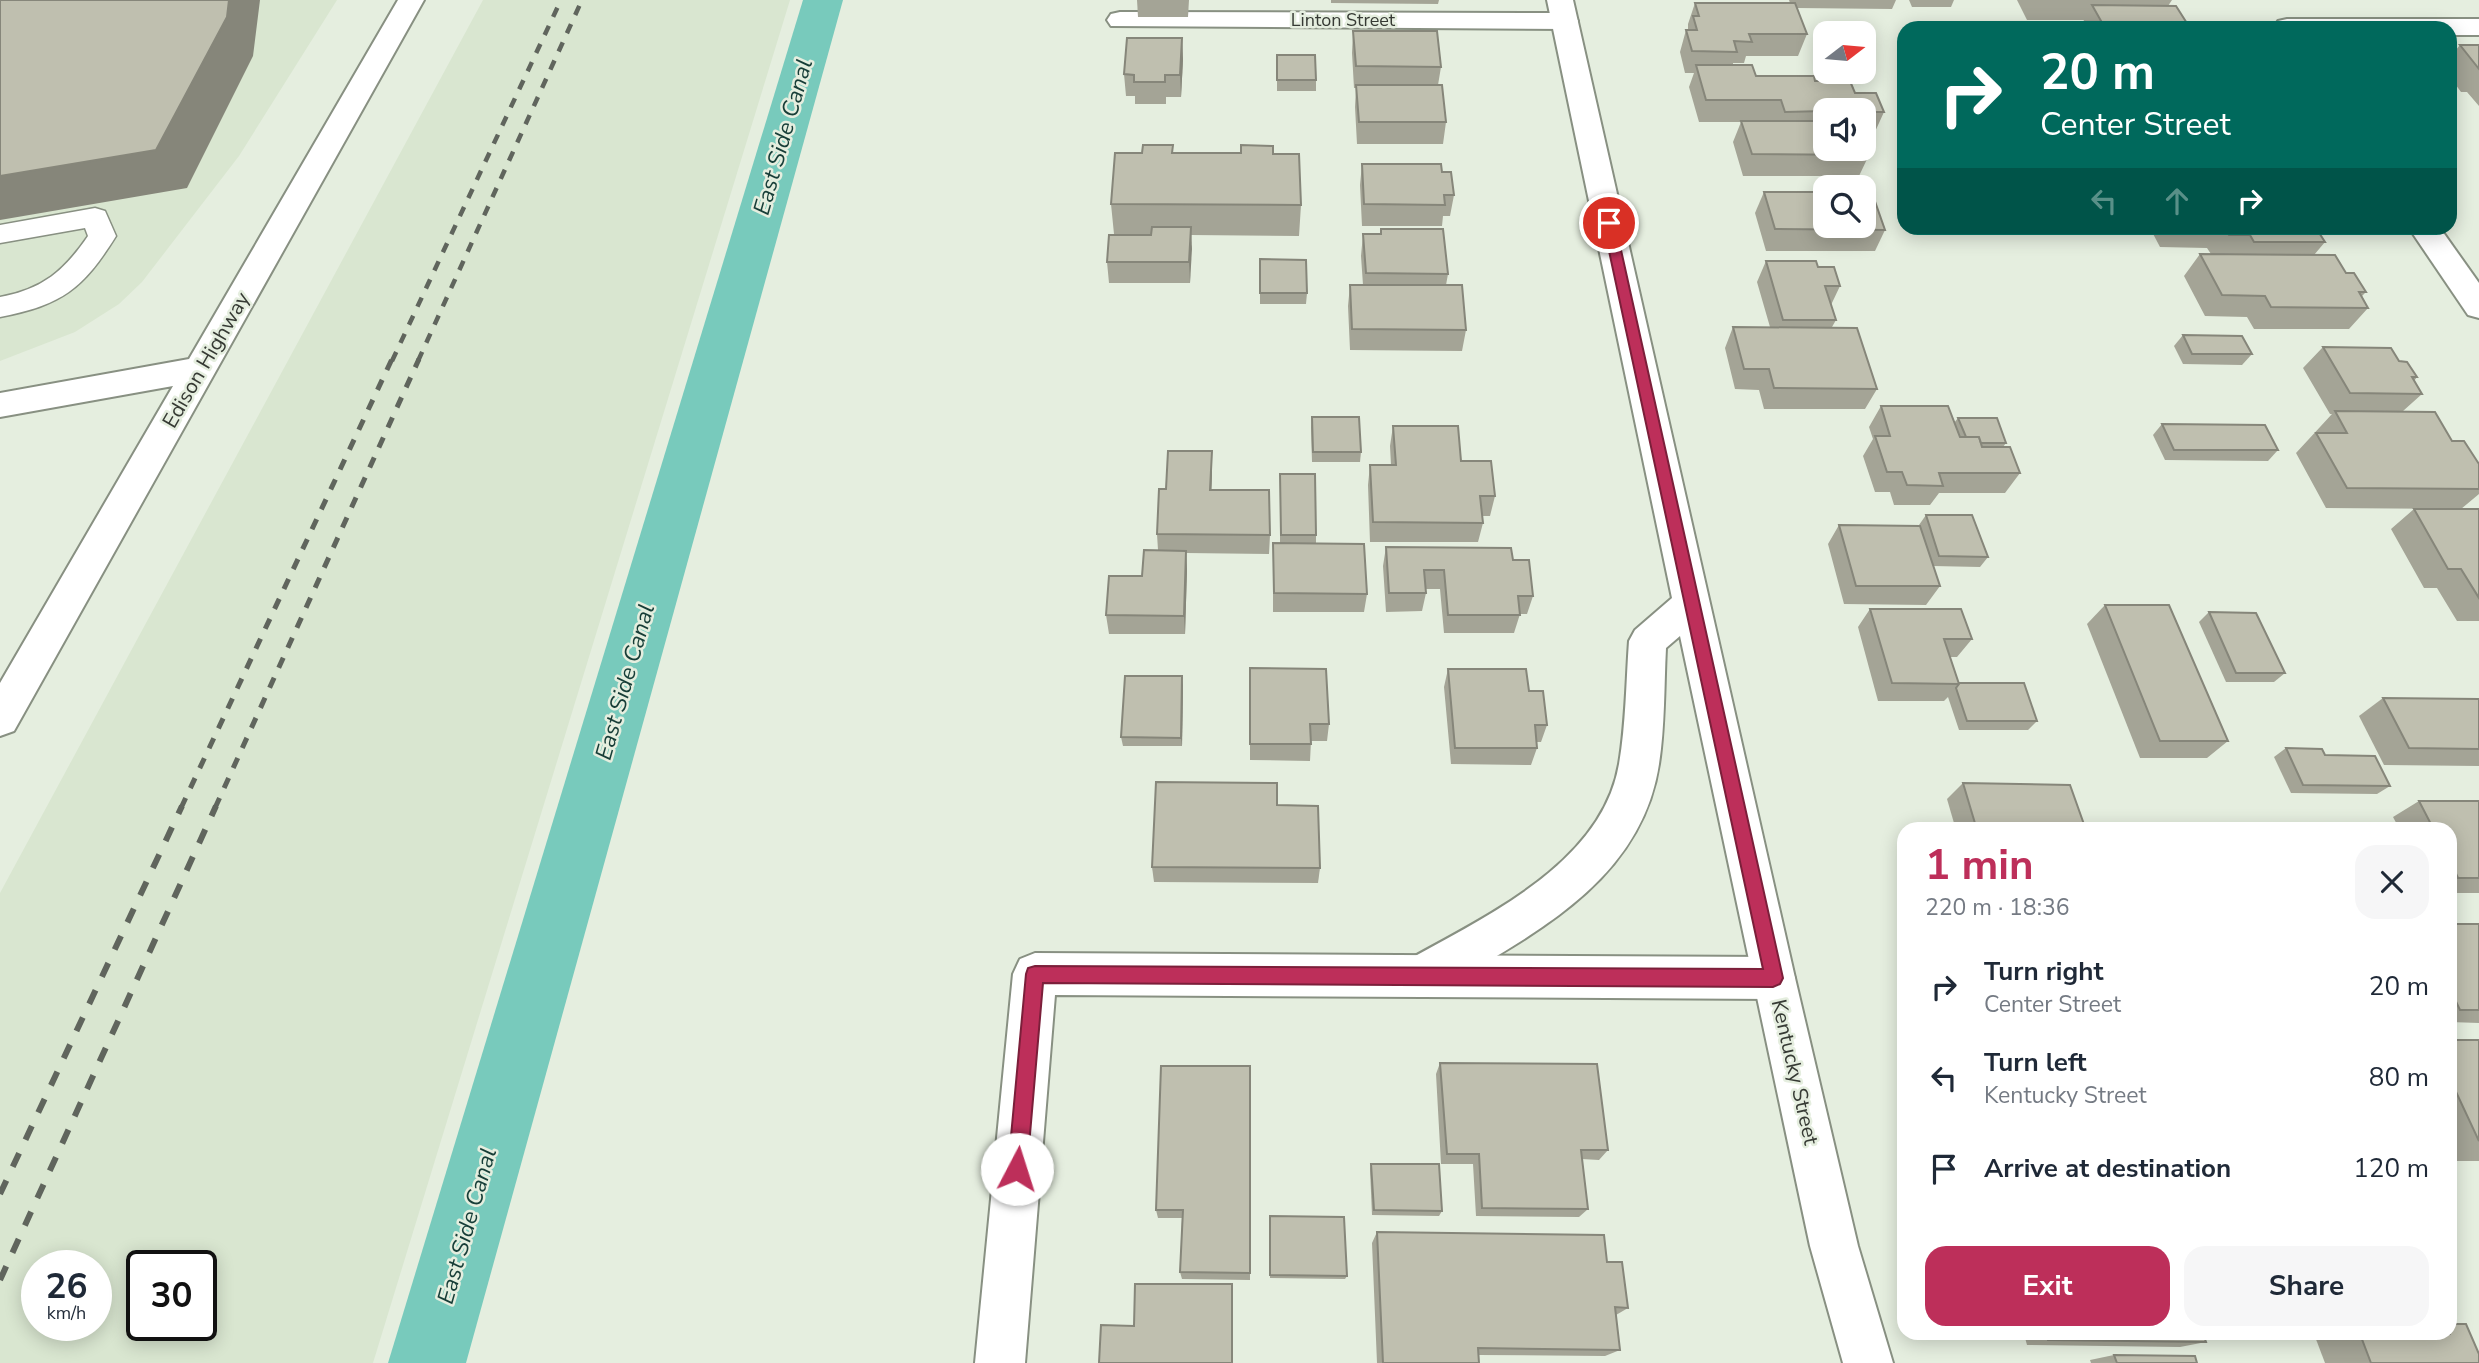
<!DOCTYPE html>
<html lang="en">
<head>
<meta charset="utf-8">
<style>
	:root { --surface:#fff; --page:#f6f6f7; --text:#1f2937; --muted:#747a83; --accent:#bd2f5a }
	body { margin:0; font-family:"Nunito Sans",sans-serif; background:var(--page); color:var(--text); height:100vh; display:flex; flex-direction:column; font-size:26px; white-space:nowrap }
	* { box-sizing:border-box; margin:0 }
	p { font-size:23px; color:var(--muted) }
	.icon { flex:none; width:38px; height:38px; fill:none; stroke:currentColor; stroke-width:2; stroke-linecap:round; stroke-linejoin:round }
	.map { position:relative; flex:1; overflow:hidden }
	.panel { position:absolute; left:1897px; top:822px; width:560px; height:518px; display:flex; flex-direction:column; background:var(--surface); border-radius:21px; box-shadow:0 4px 18px #0003 }
	.panel>* { flex:none }
	.banner { position:absolute; left:1897px; top:21px; width:560px; height:214px; border-radius:21px; box-shadow:0 4px 18px #0003; background:#00695c; color:#fff; overflow:hidden }
	.needle { width:46px; rotate:74deg }
	.buttons { position:absolute; left:1813px; top:21px; display:grid; gap:14px }
	.buttons a { display:grid; place-items:center; width:63px; height:63px; border-radius:14px; background:var(--surface); box-shadow:0 4px 18px #0003; font-size:35px }
	.speed { position:absolute; left:21px; top:1250px; display:flex; gap:14px; font-size:35px; font-weight:700; text-align:center }
	.speed>* { display:grid; place-content:center; width:91px; height:91px; border-radius:50%; background:var(--surface); box-shadow:0 4px 18px #0003; line-height:1 }
	.speed small { font-size:18px; font-weight:400 }
	.speed .limit { border:4px solid #111; border-radius:10px; background:#fff; color:#111 }
	.pin { position:absolute; display:grid; place-items:center; width:60px; height:60px; color:#fff; margin:-30px; border:4px solid #fff; border-radius:50%; box-shadow:0 2px 7px #0007 }
	.me { position:absolute; width:77px; margin:-38px; rotate:5deg; stroke-linejoin:round; filter:drop-shadow(0 0 5px #0008) }
	.turn { display:flex; align-items:center; gap:24px; height:147px; padding:0 28px; font-size:32px }
	.turn .icon { width:91px; height:91px; stroke-width:2.5 }
	.turn b { display:block; font-size:49px; line-height:60px }
	.lanes { display:flex; align-items:center; height:66px; padding:0 28px; background:#0003; justify-content:center; gap:35px; direction:ltr }
	.lanes .off { opacity:.35 }
	.round { display:grid; place-items:center; flex:none; width:74px; height:74px; border-radius:21px; background:var(--page) }
	.summary { display:flex; align-items:center; justify-content:space-between; height:119px; padding:0 28px }
	h1 { font-size:42px; font-weight:700; line-height:52px; color:var(--accent) }
	.button { display:flex; gap:14px; margin-top:auto; padding:14px 28px }
	.button a { flex:1; height:80px; border-radius:21px; background:var(--accent); color:#fff; font-size:28px; font-weight:700; line-height:80px; text-align:center }
	.button a+a { background:var(--page); color:var(--text) }
	ul { padding:0; list-style:none }
	li { display:flex; align-items:center; gap:21px; height:91px; padding:0 28px }
	li div { flex:1 }
	li b { display:block; font-size:26px }
	li em { font-style:normal }
	.map>svg:first-child { display:block }
	.built { fill:#d9e6d0; fill-rule:evenodd }
	.lines { fill:none; stroke-linecap:round; stroke-linejoin:round }
	.canal { fill:#78cabc; fill-rule:evenodd }
	.lane-casing { stroke:#889082; stroke-width:3 }
	.street-casing { stroke:#889082; stroke-width:4 }
	.secondary-casing { stroke:#889082; stroke-width:4 }
	.lane { fill:#fff; fill-rule:evenodd }
	.street { fill:#fff; fill-rule:evenodd }
	.secondary { fill:#fff; fill-rule:evenodd }
	.rail-far2 { stroke:#60655d; stroke-width:4.5; stroke-dasharray:10 10; stroke-linecap:butt }
	.rail-far1 { stroke:#60655d; stroke-width:5; stroke-dasharray:11 11; stroke-linecap:butt }
	.rail { stroke:#60655d; stroke-width:6; stroke-dasharray:15 15; stroke-linecap:butt }
	.wall { fill:#a4a496 }
	.shaded-wall { fill:#86867a }
	.building { fill:#bfbfaf; stroke:#86867a; stroke-width:2 }
	.route { fill:#bd2f5a; stroke:#7b1f3a; stroke-width:2 }
	.labels { text-anchor:middle; dominant-baseline:central; stroke-width:5; stroke-linejoin:round; paint-order:stroke }
	.far-street-label { font-size:18px; fill:#363a34; stroke:#e5eedf }
	.street-label { font-size:21px; fill:#363a34; stroke:#e5eedf }
	.water-label { font-size:23px; font-style:italic; fill:#163d37; stroke:#e5eedf }
</style>
</head>
<body>
<div class="map">
<svg width="2479" height="1363" viewBox="0 0 2479 1363">
	<rect width="100%" height="100%" fill="#e5eedf"/>
	<!-- built -->
	<g class="built">
		<path d="M0 0H337L239 156 142 282 119 304 75 332 0 361Z"/>
		<path d="M483 0H790L373 1363H0V893ZM37 1265H96V1325H37ZM142 1265H201V1325H142Z"/>
	</g>
	<g class="lines">
		<!-- canal -->
		<path class="canal" d="M803 0H843L466 1363H388Z"/>
		<!-- lane casing -->
		<g class="lane-casing">
			<path id="lane" d="M95 208 105 211 116 236C83 289 62 305 0 317V297C43 289 64 271 88 236L85 228 0 243V225Z"/>
		</g>
		<!-- street casing -->
		<g class="street-casing">
			<g id="street">
				<path d="M1120 12 1565 13 1574 15 1578 21 1574 27 1565 29 1111 26 1107 20 1111 14Z"/>
				<path d="M2287 19H2479V35H2450V28L2274 27 2278 21Z"/>
				<path d="M2409 228H2440L2479 283V318L2468 315Z"/>
				<path d="M1035 953 1773 957 1788 963 1795 978 1788 993 1773 999 1055 995 1025 1363H975L1013 974 1020 959Z"/>
			</g>
		</g>
		<!-- secondary casing -->
		<g class="secondary-casing">
			<g id="secondary">
				<path d="M398 0H424L14 731 0 736V683L173 386 0 417V393L189 359Z"/>
				<path d="M1547 0H1573L1795 978 1858 1246 1893 1363H1843L1810 1246 1680 636 1666 648C1664 686 1665 726 1659 764 1641 883 1529 937 1436 991L1421 997 1406 991 1399 976 1406 961C1484 917 1602 864 1619 764 1626 724 1626 682 1629 641L1635 630 1672 598Z"/>
			</g>
		</g>
		<!-- lane -->
		<use href="#lane" class="lane"/>
		<!-- street -->
		<use href="#street" class="street"/>
		<!-- secondary -->
		<use href="#secondary" class="secondary"/>
		<!-- rail-far2 -->
		<g class="rail-far2">
			<path d="M392 361 561 0"/>
			<path d="M418 361 582 0"/>
		</g>
		<!-- rail-far1 -->
		<g class="rail-far1">
			<path d="M181 808 392 359"/>
			<path d="M215 808 419 359"/>
		</g>
		<!-- rail -->
		<g class="rail">
			<path d="M0 1194 182 806"/>
			<path d="M0 1280 216 806"/>
		</g>
	</g>
	<!-- wall -->
	<g class="wall">
		<path d="M1137 0H1189L1188 17H1138Z"/>
		<path d="M1331 0H1439L1438 4 1331 3Z"/>
		<path d="M1789 0H1896L1892 9 1797 8 1807 34 1798 56H1746L1744 63H1733V65L1756 76 1815 81 1855 93 1884 112 1874 134H1864V110H1825V149L1869 155 1859 176H1743L1733 142 1741 122H1699L1689 87 1694 73H1685L1680 52 1686 30H1688V24L1695 3H1790Z"/>
		<path d="M1909 0H1954L1951 7H1912Z"/>
		<path d="M2017 0H2172L2168 6 2190 28H2080L2084 20H2027Z"/>
		<path d="M1353 31 1441 67 1438 85 1446 122 1443 144H1357L1355 107 1356 88H1354L1352 53Z"/>
		<path d="M1182 38 1183 60 1181 97H1166V104H1135V96H1126L1124 74Z"/>
		<path d="M2460 45H2479V106L2467 92H2461L2450 77V57Z"/>
		<path d="M1277 55 1316 80V91H1277Z"/>
		<path d="M1173 153 1273 154 1301 205 1299 236 1191 235 1190 283H1109L1107 262 1151 235 1114 234 1111 204Z"/>
		<path d="M1362 164 1442 172 1454 195 1450 216H1443L1442 226H1362L1360 185Z"/>
		<path d="M1764 192 1885 230 1875 251H1766L1755 213Z"/>
		<path d="M2150 228H2316L2325 242 2314 255 2346 273 2366 292 2362 296 2368 308 2349 329H2254L2247 317 2205 316 2184 276 2200 254H2211L2207 248 2160 247Z"/>
		<path d="M1381 229 1448 274 1446 285 1466 330 1462 351 1350 350 1348 306 1350 285H1363L1361 256 1363 234H1380Z"/>
		<path d="M1260 259 1307 293 1306 304H1260Z"/>
		<path d="M1766 261 1818 267 1840 286 1831 305 1836 320 1832 327 1877 389 1865 409H1764L1759 390 1735 389 1725 348 1733 327H1770L1757 282Z"/>
		<path d="M2183 335 2252 354 2242 365 2183 364 2174 346Z"/>
		<path d="M2323 347 2399 361 2417 377 2414 381 2422 394 2403 411 2452 441 2479 464V494L2461 509 2326 508 2296 453 2332 414H2330L2303 368Z"/>
		<path d="M1881 406 1954 423 1958 418 2006 443 2003 447 2020 473 2005 493H1939L1930 505H1894L1890 492H1875L1863 456 1873 439 1869 427Z"/>
		<path d="M1312 417 1361 452 1360 462H1312L1311 427Z"/>
		<path d="M2162 424 2278 450 2268 461 2165 460 2153 435Z"/>
		<path d="M1393 426 1461 461 1495 496 1490 516H1482L1483 523 1478 542H1370L1368 485 1370 465H1391L1390 446Z"/>
		<path d="M1212 471 1211 490 1270 535 1269 554 1186 553 1187 570 1185 634H1109L1106 615 1142 576 1158 550 1157 534 1166 489Z"/>
		<path d="M1280 474 1316 535V543L1367 594 1364 612H1273V543H1280Z"/>
		<path d="M2414 509H2479V621H2457L2437 588H2424L2391 529Z"/>
		<path d="M1926 515 1988 557 1980 567 1933 566 1940 586 1926 605 1844 604 1828 544 1839 525H1919Z"/>
		<path d="M1386 547 1513 560 1533 596 1527 614H1520L1514 633H1444L1440 589H1425L1426 593 1422 611 1386 612 1383 566Z"/>
		<path d="M2105 605 2228 741 2207 758H2140L2087 624Z"/>
		<path d="M1870 609 1972 639 1957 657H1950L1959 683 2037 721 2028 730H1959L1948 697 1944 701H1878L1858 627Z"/>
		<path d="M2209 612 2285 673 2274 682H2226L2199 622Z"/>
		<path d="M1250 668 1329 724 1327 741H1311L1310 761 1250 760Z"/>
		<path d="M1448 669 1529 691 1547 725 1541 742H1537V748L1531 765 1451 764 1444 687Z"/>
		<path d="M1183 685 1182 746H1123L1121 737Z"/>
		<path d="M2383 698 2479 699V766L2384 765 2359 716Z"/>
		<path d="M2286 748 2325 755 2390 786 2377 794 2291 793 2274 757Z"/>
		<path d="M1963 783 2086 830H1956L1947 799Z"/>
		<path d="M2419 801H2479V893H2450V830H2400L2393 817Z"/>
		<path d="M1277 805 1320 868 1318 883 1154 882 1152 867Z"/>
		<path d="M2450 924H2479V1023L2450 1022Z"/>
		<rect x="2450" y="1040" width="29" height="121"/>
		<path d="M1440 1063 1608 1150 1599 1160 1582 1159 1588 1209 1579 1217 1476 1216 1473 1164H1441L1436 1074Z"/>
		<path d="M1250 1066V1280L1182 1279 1180 1272 1182 1218H1158L1156 1210Z"/>
		<path d="M1371 1164 1442 1211 1439 1216 1372 1215 1370 1169Z"/>
		<path d="M1270 1220 1347 1276 1345 1279 1270 1278Z"/>
		<path d="M1377 1232 1607 1262 1628 1308 1616 1315 1620 1350 1605 1356 1479 1355V1363H1377L1372 1243Z"/>
		<path d="M2024 1334H2203L2206 1342 2180 1347 2027 1345Z"/>
		<path d="M2314 1334H2450L2479 1363H2325Z"/>
		<path d="M2114 1355 2197 1363H2091L2090 1360Z"/>
	</g>
	<!-- shaded-wall -->
	<g class="shaded-wall">
		<path d="M229 0H260L253 56 187 188 0 220V176Z"/>
		<path d="M1182 38 1183 60 1181 97 1180 75Z"/>
		<path d="M1191 227 1192 249 1190 283 1189 262Z"/>
		<path d="M1212 451V471L1211 510 1210 490Z"/>
		<path d="M1186 551 1187 570 1185 634 1184 616Z"/>
		<path d="M1182 676 1183 685 1182 746 1181 738Z"/>
	</g>
	<!-- building -->
	<g class="building">
		<path d="M0 0H229L227 17 156 150 0 176Z"/>
		<path d="M1695 3H1795L1807 34H1749L1752 42 1734 41 1737 52 1692 51 1686 30H1697L1693 16H1699Z"/>
		<path d="M2092 5 2176 6 2190 28H2105Z"/>
		<path d="M1353 31H1437L1441 67 1356 66Z"/>
		<path d="M1127 38H1182L1180 75H1165V82H1134V75L1124 74Z"/>
		<path d="M2460 45H2479V69Z"/>
		<path d="M1277 55H1315L1316 80H1277Z"/>
		<path d="M1696 65H1752L1756 76H1814L1815 81H1850L1855 93H1876L1884 112H1864V110L1785 112 1781 100H1706Z"/>
		<path d="M1356 85H1442L1446 122H1359Z"/>
		<path d="M1741 121H1825V149H1864V140L1869 155 1752 154Z"/>
		<path d="M1143 145H1173L1172 153H1241V145L1273 146V154H1299L1301 205 1111 204 1115 153H1142Z"/>
		<path d="M1362 164H1441L1442 172H1451L1454 195H1444L1445 205 1364 204Z"/>
		<path d="M1764 192H1825V226H1864V192L1872 193 1885 230 1775 229Z"/>
		<path d="M1152 227H1191L1189 262H1107L1109 235H1151Z"/>
		<path d="M2224 228H2316L2325 242H2254L2250 235H2229Z"/>
		<path d="M1381 229H1443L1448 274 1366 273 1363 234H1381Z"/>
		<path d="M2200 254 2335 255 2346 273H2354L2366 292H2359L2368 308 2271 307 2265 296 2222 295Z"/>
		<path d="M1260 259 1306 260 1307 293H1260Z"/>
		<path d="M1766 261H1816L1818 267H1834L1840 286H1825L1836 320H1783Z"/>
		<path d="M1350 285H1462L1466 330 1352 329Z"/>
		<path d="M1733 327 1857 328 1877 389 1774 388 1769 369H1744Z"/>
		<path d="M2183 335 2242 336 2252 354H2192Z"/>
		<path d="M2323 347 2391 348 2399 361 2407 362 2417 377H2412L2422 394 2350 393Z"/>
		<path d="M1881 406H1948L1960 437H1979L1982 447H2010L2020 473H1939L1943 486 1907 485 1902 472H1887L1875 436H1890Z"/>
		<path d="M2335 411 2435 412 2452 441H2464L2479 464V489L2347 488 2316 433H2347Z"/>
		<path d="M1312 417H1359L1361 452H1313Z"/>
		<path d="M1958 418H1997L2006 443H1981L1979 437H1966Z"/>
		<path d="M2162 424 2265 425 2278 450H2174Z"/>
		<path d="M1393 426H1458L1461 461H1491L1495 496H1480L1483 523 1373 522 1370 465H1396Z"/>
		<path d="M1168 451H1212L1210 490H1269L1270 535 1157 534 1159 489H1166Z"/>
		<path d="M1280 474H1315L1316 535H1281Z"/>
		<path d="M2414 509H2479V598L2461 569H2448Z"/>
		<path d="M1926 515H1972L1988 557 1939 556Z"/>
		<path d="M1839 525 1920 526 1940 586H1856Z"/>
		<path d="M1273 543 1364 544 1367 594 1274 593Z"/>
		<path d="M1386 547 1511 548 1513 560H1529L1533 596H1518L1520 615H1448L1444 570H1424L1426 593H1389Z"/>
		<path d="M1144 550 1186 551 1184 616 1106 615 1109 576H1142Z"/>
		<path d="M2105 605H2169L2228 741H2160Z"/>
		<path d="M1870 609H1961L1972 639H1944L1959 684 1892 683Z"/>
		<path d="M2209 612 2256 613 2285 673H2236Z"/>
		<path d="M1250 668 1326 669 1329 724H1310L1311 744H1250Z"/>
		<path d="M1448 669H1526L1529 691H1543L1547 725H1535L1537 748H1455Z"/>
		<path d="M1125 676H1182L1181 738 1121 737Z"/>
		<path d="M1959 683H2024L2037 721H1967L1956 688 1959 684Z"/>
		<path d="M2383 698 2479 699V749L2409 748Z"/>
		<path d="M2286 748 2322 749 2325 755 2375 756 2390 786 2303 785Z"/>
		<path d="M1156 782 1277 783V805L1318 806 1320 868 1152 867Z"/>
		<path d="M1963 783 2070 785 2086 830H1977Z"/>
		<path d="M2419 801H2479V878H2458L2450 861V830H2434Z"/>
		<path d="M2450 924H2479V1010H2460L2450 989Z"/>
		<path d="M2450 1040H2479V1141L2450 1079Z"/>
		<path d="M1440 1063 1597 1064 1608 1150H1581L1588 1209 1482 1208 1479 1154H1447Z"/>
		<path d="M1161 1066H1250V1273L1180 1272 1183 1210H1156Z"/>
		<path d="M1371 1164H1439L1442 1211 1374 1210Z"/>
		<path d="M1270 1216 1344 1217 1347 1276 1270 1275Z"/>
		<path d="M1377 1232 1604 1235 1607 1262H1622L1628 1308 1615 1307 1620 1350 1478 1348 1479 1363H1383Z"/>
		<path d="M1135 1284H1232V1363H1099L1101 1325 1134 1326Z"/>
		<path d="M2450 1324H2466L2479 1354V1363H2371L2360 1334H2450Z"/>
		<path d="M2047 1334H2203L2206 1342 2048 1340Z"/>
		<path d="M2114 1355 2195 1356 2197 1363H2117Z"/>
	</g>
	<!-- route -->
	<path class="route" d="M1609 219 1615 223 1783 978 1780 984 1773 987 1043 983 1027 1169 1024 1176 1017 1178 1011 1176 1008 1169 1026 974 1028 968 1035 966 1763 969 1603 223Z"/>
	<g class="labels">
		<!-- far-street labels -->
		<g class="far-street-label">
			<text x="1343" y="20">Linton Street</text>
		</g>
		<!-- street labels -->
		<g class="street-label">
			<text transform="translate(206 360) rotate(-60)">Edison Highway</text>
			<text transform="translate(1795 1072) rotate(77)">Kentucky Street</text>
		</g>
		<!-- water labels -->
		<g class="water-label">
			<text transform="translate(783 137) rotate(-74)">East Side Canal</text>
			<text transform="translate(625 682) rotate(-74)">East Side Canal</text>
			<text transform="translate(467 1226) rotate(-74)">East Side Canal</text>
		</g>
	</g>
</svg>
<div class="buttons">
<a><svg class="needle" viewBox="-14 -14 28 28"><path d="M0-13l5 13h-10z" fill="#e53935"/><path d="M0 13l5-13h-10z" fill="#747a83"/></svg></a>
<a><svg class="icon" aria-label="sound" viewBox="0 0 24 24"><path d="M4 9h4l5-4v14l-5-4H4zM17 9q2 3 0 6"/></svg></a>
<a><svg class="icon" aria-label="search" viewBox="0 0 24 24"><circle cx="10" cy="10" r="6"/><path d="M15 15l6 6"/></svg></a>
</div>
<div class="speed"><div>26<small>km/h</small></div><div class="limit">30</div></div>
<div class="pin" style="left:1609px;top:223px;background:#d93025"><svg class="icon" aria-label="arrive" viewBox="0 0 24 24"><path d="M6 21V4h12l-3 4 3 4H6"/></svg></div>
<svg class="me" style="left:1017px;top:1169px" viewBox="-20 -20 40 40"><circle r="19" fill="#fff"/><path d="M0-13L10 11 0 6-10 11z" fill="#bd2f5a"/></svg>
<div class="banner">
<div class="turn"><svg class="icon" aria-label="right" viewBox="0 0 24 24"><path d="M7 20v-9h11M14 6l5 5-5 5"/></svg><div><b>20 m</b>Center Street</div></div>
<div class="lanes"><svg class="icon off" aria-label="left" viewBox="0 0 24 24"><path d="M17 20v-9H6M10 6l-5 5 5 5"/></svg><svg class="icon off" aria-label="ahead" viewBox="0 0 24 24"><path d="M12 20V5M6 11l6-6 6 6"/></svg><svg class="icon" aria-label="right" viewBox="0 0 24 24"><path d="M7 20v-9h11M14 6l5 5-5 5"/></svg></div>
</div>
<section class="panel">
<div class="summary"><div><h1>1 min</h1><p>220 m · 18:36</p></div><a class="round"><svg class="icon" aria-label="close" viewBox="0 0 24 24"><path d="M6 6l12 12M18 6L6 18"/></svg></a></div>
<ul>
<li><svg class="icon" aria-label="right" viewBox="0 0 24 24"><path d="M7 20v-9h11M14 6l5 5-5 5"/></svg><div><b>Turn right</b><p>Center Street</p></div><em>20 m</em></li>
<li><svg class="icon" aria-label="left" viewBox="0 0 24 24"><path d="M17 20v-9H6M10 6l-5 5 5 5"/></svg><div><b>Turn left</b><p>Kentucky Street</p></div><em>80 m</em></li>
<li><svg class="icon" aria-label="arrive" viewBox="0 0 24 24"><path d="M6 21V4h12l-3 4 3 4H6"/></svg><div><b>Arrive at destination</b></div><em>120 m</em></li>
</ul>
<div class="button"><a>Exit</a><a>Share</a></div>
</section>
</div>
</body>
</html>
